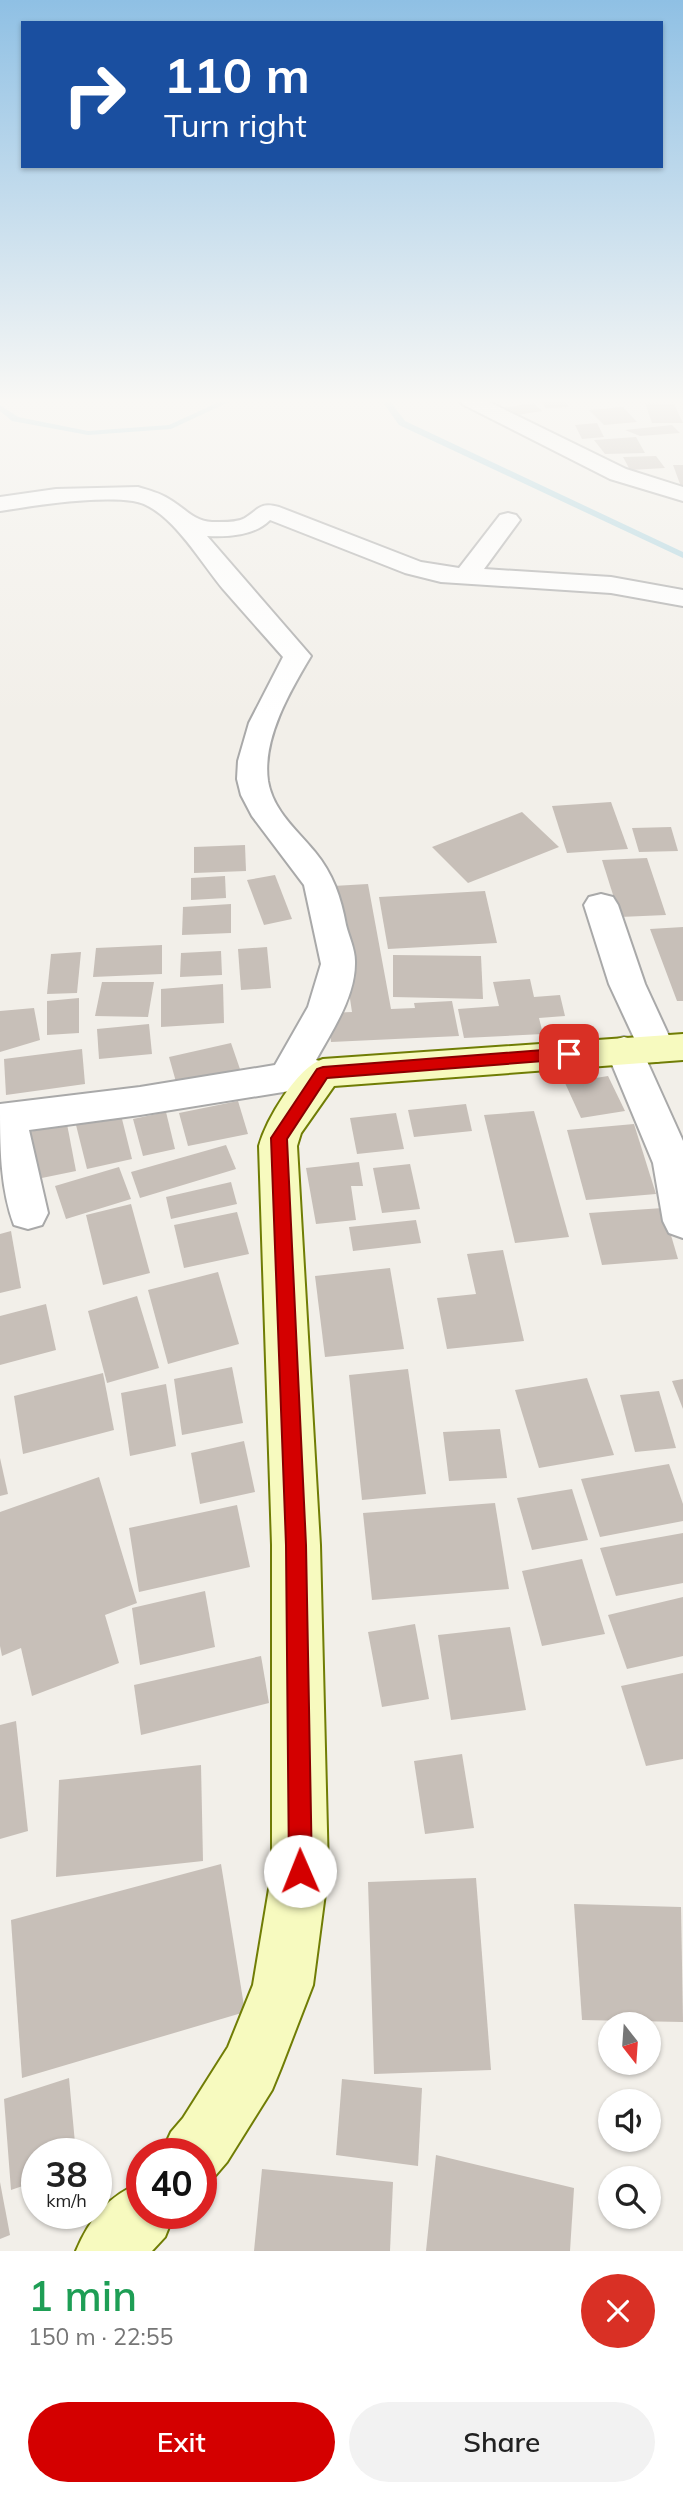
<!DOCTYPE html>
<html lang="en">
<head>
<meta charset="utf-8">
<style>
	:root { --surface:#fff; --page:#f2f2f2; --text:#222; --muted:#767676; --accent:#d40000 }
	body { margin:0; font-family:Mulish,sans-serif; background:var(--page); color:var(--text); height:100vh; display:flex; flex-direction:column; font-size:26px; white-space:nowrap }
	* { box-sizing:border-box; margin:0 }
	p { font-size:23px; color:var(--muted) }
	.icon { flex:none; width:38px; height:38px; fill:none; stroke:currentColor; stroke-width:2; stroke-linecap:round; stroke-linejoin:round }
	.map { position:relative; height:2251px; overflow:hidden }
	.details { display:flex; flex-direction:column; background:var(--surface); flex:1 }
	.details>* { flex:none }
	.top-card { position:absolute; left:21px; top:21px; width:642px; height:147px; border-radius:0px; box-shadow:0 2px 5px #0004; background:#1a4fa0; color:#fff; overflow:hidden }
	.needle { width:46px; rotate:163deg }
	.buttons { position:absolute; left:598px; top:2012px; display:grid; gap:14px }
	.buttons a { display:grid; place-items:center; width:63px; height:63px; border-radius:50%; background:var(--surface); box-shadow:0 2px 5px #0004; font-size:35px }
	.speed { position:absolute; left:21px; top:2138px; display:flex; gap:14px; font-size:35px; font-weight:700; text-align:center }
	.speed>* { display:grid; place-content:center; width:91px; height:91px; border-radius:50%; background:var(--surface); box-shadow:0 2px 5px #0004; line-height:1 }
	.speed small { font-size:18px; font-weight:400 }
	.speed .limit { border:10px solid #d22; background:#fff; color:#111 }
	.pin { position:absolute; display:grid; place-items:center; width:60px; height:60px; color:#fff; margin:-30px; border-radius:14px; box-shadow:0 4px 10px #0006 }
	.me { position:absolute; width:77px; margin:-38px; rotate:359deg; stroke-linejoin:round; filter:drop-shadow(0 0 5px #0008) }
	.turn { display:flex; align-items:center; gap:24px; height:147px; padding:0 28px; font-size:32px }
	.turn .icon { width:91px; height:91px; stroke-width:2.5 }
	.turn b { display:block; font-size:49px; line-height:60px }
	.round { display:grid; place-items:center; flex:none; width:74px; height:74px; border-radius:37px; background:var(--page) }
	.summary { display:flex; align-items:center; justify-content:space-between; height:119px; padding:0 28px }
	h1 { font-size:42px; font-weight:600; line-height:52px; color:#1e9e55 }
	.cta { display:flex; gap:14px; margin-top:auto; padding:14px 28px }
	.cta a { flex:1; height:80px; border-radius:42px; background:var(--accent); color:#fff; font-size:28px; font-weight:600; line-height:80px; text-align:center }
	.cta a+a { background:var(--page); color:var(--text) }
	.map>svg:first-child { display:block }
	.lines { fill:none; stroke-linecap:round; stroke-linejoin:round }
	.stream { fill:#aad3df; fill-rule:evenodd }
	.building { fill:#c7bfb8 }
	.street-casing { stroke:#a9a9a9; stroke-width:4 }
	.secondary-casing { stroke:#707d05; stroke-width:4 }
	.street { fill:#fff; fill-rule:evenodd }
	.secondary { fill:#f7fabf; fill-rule:evenodd }
	.route { fill:#d40000; stroke:#8a0000; stroke-width:2 }
</style>
</head>
<body>
<div class="map">
<svg width="683" height="2251" viewBox="0 0 683 2251">
	<rect width="100%" height="100%" fill="#f2efe9"/>
	<g class="lines">
		<!-- stream -->
		<g class="stream">
			<path d="M221 401H231L171 429 88 435 12 421 0 411V405L18 417 88 431 169 425Z"/>
			<path d="M382 401H390L405 421 683 552V558L399 425Z"/>
		</g>
	</g>
	<!-- building -->
	<g class="building">
		<path d="M541 401H565L569 407 546 408Z"/>
		<path d="M534 403 542 411 511 416 501 408Z"/>
		<path d="M645 403 674 404 683 423H652Z"/>
		<path d="M623 407 637 422 604 425 589 410Z"/>
		<path d="M597 423 604 437 582 439 575 425Z"/>
		<path d="M672 425 680 433 640 436 625 430Z"/>
		<path d="M636 437 645 453 605 454 594 440Z"/>
		<path d="M656 456 665 468 630 470 623 457Z"/>
		<path d="M673 465H683V492Z"/>
		<path d="M611 802 628 849 567 853 552 806Z"/>
		<path d="M522 812 559 847 468 883 432 847Z"/>
		<path d="M671 827 678 851 639 852 632 828Z"/>
		<path d="M245 845 246 871 194 873V847Z"/>
		<path d="M647 858 666 915 620 917 602 860Z"/>
		<path d="M275 875 292 919 264 925 247 880Z"/>
		<path d="M225 876 226 898 191 900V878Z"/>
		<path d="M368 884 391 1009 415 1008 414 1003 452 1001 459 1036 331 1042 328 1013 352 1012 333 886Z"/>
		<path d="M485 891 497 943 388 949 379 897Z"/>
		<path d="M231 904V933L182 935 183 907Z"/>
		<path d="M683 927V1001H677L650 929Z"/>
		<path d="M162 945V974L93 977 96 948Z"/>
		<path d="M267 947 271 988 241 990 238 949Z"/>
		<path d="M221 951 222 975 180 977 181 953Z"/>
		<path d="M81 952 77 993 47 994 51 954Z"/>
		<path d="M393 955 481 956 483 999 393 997Z"/>
		<path d="M530 979 534 997 560 995 565 1016 539 1018 543 1034 464 1038 458 1009 499 1006 493 982Z"/>
		<path d="M102 982H154L148 1017 95 1016Z"/>
		<path d="M223 984 224 1023 161 1027V989Z"/>
		<path d="M79 998V1033L47 1035V1001Z"/>
		<path d="M34 1008 40 1040 0 1052V1011Z"/>
		<path d="M149 1024 152 1054 99 1059 97 1029Z"/>
		<path d="M231 1043 242 1075 178 1089 169 1057Z"/>
		<path d="M82 1049 85 1084 6 1095 4 1059Z"/>
		<path d="M608 1076 625 1111 581 1118 565 1083Z"/>
		<path d="M238 1101 248 1134 188 1146 179 1113Z"/>
		<path d="M466 1104 472 1131 414 1137 408 1110Z"/>
		<path d="M534 1111 569 1237 515 1243 484 1115Z"/>
		<path d="M166 1112 175 1149 143 1156 133 1119Z"/>
		<path d="M396 1113 404 1149 357 1154 350 1118Z"/>
		<path d="M121 1115 132 1159 87 1169 76 1125Z"/>
		<path d="M67 1124 76 1171 32 1180 24 1133Z"/>
		<path d="M634 1124 656 1194 586 1200 567 1130Z"/>
		<path d="M226 1145 236 1169 140 1198 131 1172Z"/>
		<path d="M359 1162 363 1186H351L356 1220 316 1224 306 1168Z"/>
		<path d="M410 1164 420 1209 382 1213 373 1168Z"/>
		<path d="M119 1167 131 1199 66 1219 55 1186Z"/>
		<path d="M231 1182 237 1204 171 1219 166 1197Z"/>
		<path d="M131 1204 150 1273 103 1285 86 1215Z"/>
		<path d="M663 1208 678 1259 602 1265 589 1213Z"/>
		<path d="M237 1212 249 1254 184 1268 174 1225Z"/>
		<path d="M416 1220 421 1243 353 1251 349 1227Z"/>
		<path d="M11 1231 21 1288 0 1293V1234Z"/>
		<path d="M503 1250 524 1341 447 1349 437 1298 476 1294 467 1254Z"/>
		<path d="M390 1268 404 1349 325 1357 315 1276Z"/>
		<path d="M218 1272 239 1344 168 1364 148 1290Z"/>
		<path d="M137 1296 159 1368 107 1383 88 1311Z"/>
		<path d="M46 1304 56 1350 0 1365V1316Z"/>
		<path d="M232 1367 243 1423 182 1435 174 1379Z"/>
		<path d="M408 1369 426 1494 362 1500 349 1375Z"/>
		<path d="M103 1373 114 1430 23 1454 14 1396Z"/>
		<path d="M587 1378 614 1455 539 1468 515 1390Z"/>
		<path d="M683 1379V1409L672 1381Z"/>
		<path d="M166 1384 176 1446 130 1456 121 1393Z"/>
		<path d="M659 1391 676 1448 635 1452 620 1395Z"/>
		<path d="M500 1429 507 1478 449 1481 443 1432Z"/>
		<path d="M244 1441 255 1492 200 1504 191 1453Z"/>
		<path d="M0 1458 8 1494 0 1496Z"/>
		<path d="M669 1464 683 1504V1521L600 1537 581 1479Z"/>
		<path d="M99 1477 137 1603 105 1615 119 1663 32 1696 21 1648 2 1656 0 1646V1512Z"/>
		<path d="M572 1489 588 1540 532 1550 517 1498Z"/>
		<path d="M495 1503 509 1589 372 1600 363 1513Z"/>
		<path d="M237 1505 250 1567 139 1592 129 1528Z"/>
		<path d="M683 1533V1583L616 1596 600 1548Z"/>
		<path d="M582 1559 605 1634 542 1646 522 1571Z"/>
		<path d="M205 1591 215 1647 140 1665 132 1608Z"/>
		<path d="M683 1597V1656L627 1669 608 1615Z"/>
		<path d="M415 1624 429 1699 382 1707 368 1632Z"/>
		<path d="M510 1627 526 1710 451 1720 438 1635Z"/>
		<path d="M261 1656 269 1703 141 1735 134 1685Z"/>
		<path d="M683 1673V1759L646 1766 621 1686Z"/>
		<path d="M16 1721 28 1831 0 1839V1725Z"/>
		<path d="M462 1754 474 1828 425 1834 414 1761Z"/>
		<path d="M201 1765 203 1861 56 1877 59 1780Z"/>
		<path d="M221 1864 245 2012 22 2078 11 1920Z"/>
		<path d="M476 1878 491 2070 374 2074 368 1882Z"/>
		<path d="M574 1904 681 1907 683 2022 582 2020Z"/>
		<path d="M69 2078 76 2154H37V2181L11 2190 4 2099Z"/>
		<path d="M342 2079 422 2088 418 2166 336 2155Z"/>
		<path d="M436 2155 574 2188 570 2251H426Z"/>
		<path d="M262 2169 393 2182 390 2251H254Z"/>
		<path d="M0 2182 10 2235 0 2239Z"/>
	</g>
	<g class="lines">
		<!-- street casing -->
		<g class="street-casing">
			<g id="street">
				<path d="M460 401H487L626 469 683 487V501L610 479 464 405Z"/>
				<path d="M138 487C148 490 160 493 169 499 185 508 193 521 212 522 222 522 236 523 245 518 259 509 260 502 279 507L421 562 459 568 500 515 508 513 516 515 520 520 484 569 611 577 683 590V606L611 593 441 582 405 573 270 520C254 536 228 537 207 536L311 656C290 691 262 739 268 781 273 811 297 830 315 852 333 874 341 897 346 925 349 937 355 949 355 961 356 996 332 1031 316 1060L327 1063 333 1073 327 1083 314 1087 140 1115 29 1130 48 1213 42 1225 28 1229 14 1225C0 1188 0 1144 0 1104L140 1087 275 1065 308 1007 321 964 304 885 252 816 241 795 237 779 238 761 249 723 283 657C263 634 243 612 223 589 201 563 169 506 133 501 94 496 39 505 0 511V497L56 489Z"/>
				<path d="M601 894 613 897 618 905 645 984 675 1049 670 1058 657 1062 646 1059 683 1141V1238L669 1233 663 1221 653 1163 606 1050 611 1041 624 1037 635 1040 609 984 584 905 589 897Z"/>
			</g>
		</g>
		<!-- secondary casing -->
		<g class="secondary-casing">
			<g id="secondary">
				<path d="M683 1034V1060L334 1086 301 1133 297 1146 320 1545 328 1871 313 1985 281 2068 272 2090 227 2162 215 2176 201 2182V2154H161L171 2132 183 2118 228 2047 253 1985 272 1871V1545L259 1146C266 1120 297 1067 323 1059Z"/>
				<path d="M142 2182V2214H174L165 2237 152 2251H76C90 2218 108 2196 142 2182Z"/>
			</g>
		</g>
		<!-- street -->
		<use href="#street" class="street"/>
		<!-- secondary -->
		<use href="#secondary" class="secondary"/>
	</g>
	<!-- sky -->
	<linearGradient id="sky" x2="0" y2="1"><stop stop-color="#8fc0e4"/><stop offset="0.56" stop-color="#f9f8f5"/><stop offset="1" stop-color="#f9f8f5" stop-opacity="0"/></linearGradient>
	<rect width="683" height="716" fill="url(#sky)"/>
	<!-- route -->
	<path class="route" d="M569 1048 577 1054 569 1059 327 1078 287 1139 306 1545 312 1871 309 1879 300 1882 292 1879 289 1871 286 1545 271 1138 317 1069 323 1067Z"/>
</svg>
<div class="buttons">
<a><svg class="needle" viewBox="-14 -14 28 28"><path d="M0-13l5 13h-10z" fill="#e53935"/><path d="M0 13l5-13h-10z" fill="#767676"/></svg></a>
<a><svg class="icon" aria-label="sound" viewBox="0 0 24 24"><path d="M4 9h4l5-4v14l-5-4H4zM17 9q2 3 0 6"/></svg></a>
<a><svg class="icon" aria-label="search" viewBox="0 0 24 24"><circle cx="10" cy="10" r="6"/><path d="M15 15l6 6"/></svg></a>
</div>
<div class="speed"><div>38<small>km/h</small></div><div class="limit">40</div></div>
<div class="pin" style="left:569px;top:1054px;background:#d93025"><svg class="icon" aria-label="arrive" viewBox="0 0 24 24"><path d="M6 21V4h12l-3 4 3 4H6"/></svg></div>
<svg class="me" style="left:300px;top:1871px" viewBox="-20 -20 40 40"><circle r="19" fill="#fff"/><path d="M0-13L10 11 0 6-10 11z" fill="#d40000"/></svg>
<div class="top-card">
<div class="turn"><svg class="icon" aria-label="right" viewBox="0 0 24 24"><path d="M7 20v-9h11M14 6l5 5-5 5"/></svg><div><b>110 m</b>Turn right</div></div>
</div>
</div>
<section class="details">
<div class="summary"><div><h1>1 min</h1><p>150 m · 22:55</p></div><a class="round" style="background:#d93025;color:#fff"><svg class="icon" aria-label="close" viewBox="0 0 24 24"><path d="M6 6l12 12M18 6L6 18"/></svg></a></div>
<div class="cta"><a>Exit</a><a>Share</a></div>
</section>
</body>
</html>
